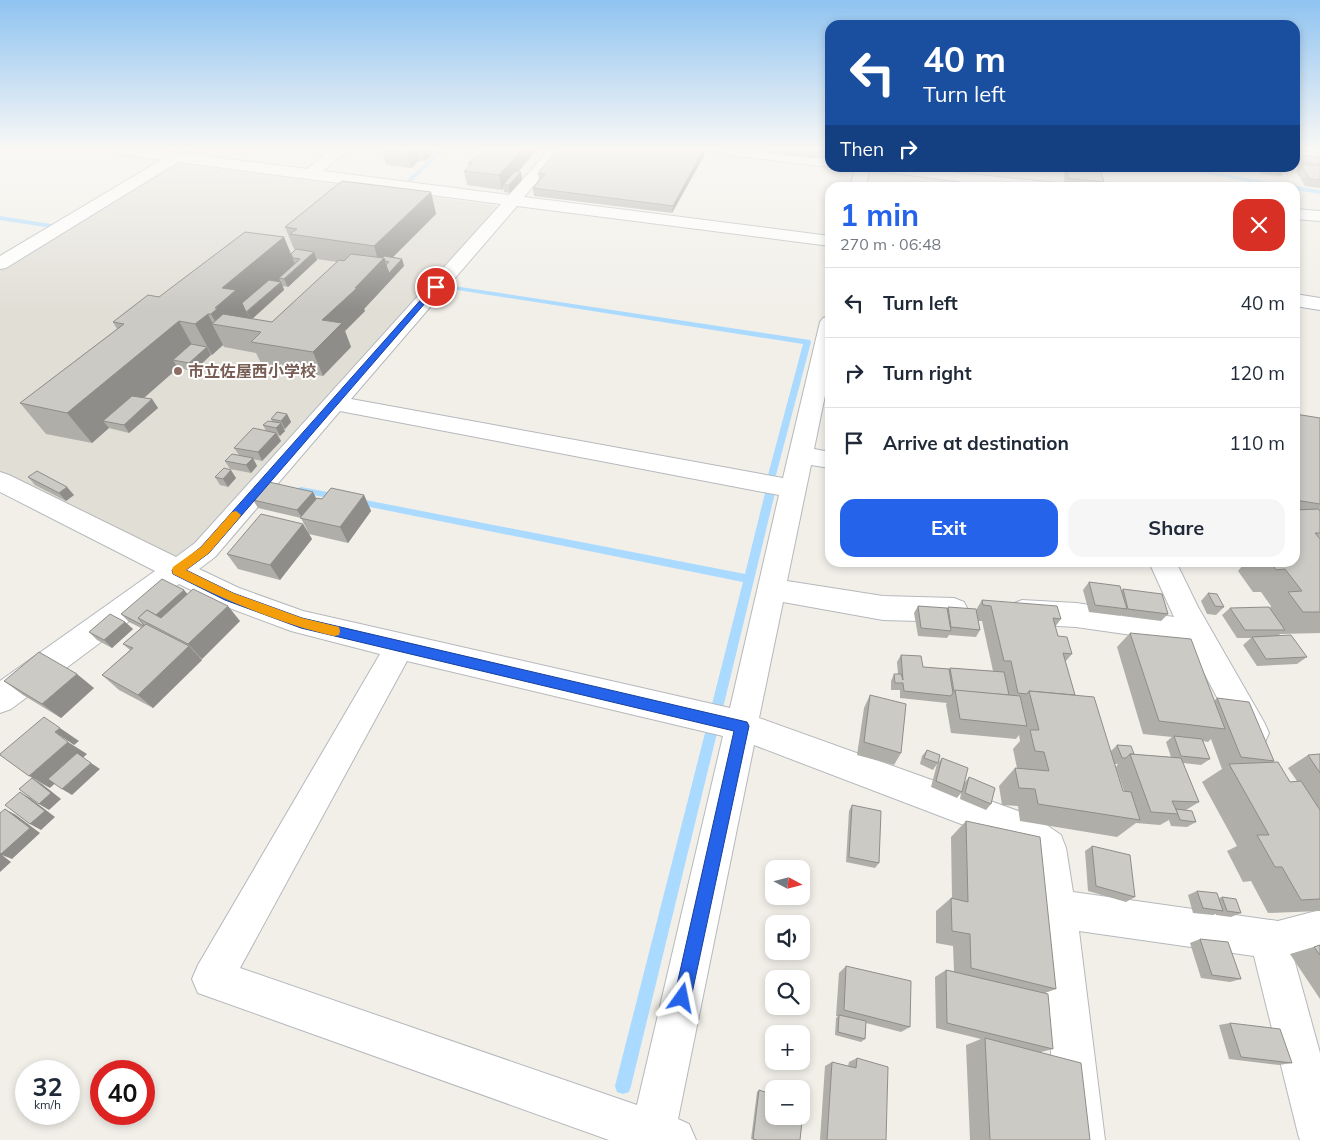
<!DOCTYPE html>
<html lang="en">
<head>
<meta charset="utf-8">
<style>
	:root { --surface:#fff; --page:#f6f6f7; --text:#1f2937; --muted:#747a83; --line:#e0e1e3; --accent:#2563eb }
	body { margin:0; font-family:Mulish,"Noto Sans JP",sans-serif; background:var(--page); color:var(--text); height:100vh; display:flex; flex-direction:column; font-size:19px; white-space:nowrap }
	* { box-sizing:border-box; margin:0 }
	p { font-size:16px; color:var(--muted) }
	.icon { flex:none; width:28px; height:28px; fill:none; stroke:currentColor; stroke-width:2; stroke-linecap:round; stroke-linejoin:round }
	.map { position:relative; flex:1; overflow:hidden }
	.side { position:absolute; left:825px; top:182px; width:475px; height:385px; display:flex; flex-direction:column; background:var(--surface); border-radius:15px; box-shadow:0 2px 8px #0003 }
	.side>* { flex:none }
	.guide { position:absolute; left:825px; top:20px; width:475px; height:152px; border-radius:15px; box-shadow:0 2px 8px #0003; background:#1a4fa0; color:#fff; overflow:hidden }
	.needle { width:32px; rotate:97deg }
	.buttons { position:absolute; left:765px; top:860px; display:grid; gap:10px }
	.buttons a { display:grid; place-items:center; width:45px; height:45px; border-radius:10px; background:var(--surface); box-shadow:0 2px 8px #0003; font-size:25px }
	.speed { position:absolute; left:15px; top:1060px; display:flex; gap:10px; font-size:25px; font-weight:700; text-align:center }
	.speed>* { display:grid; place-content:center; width:65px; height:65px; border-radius:50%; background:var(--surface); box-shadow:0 2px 8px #0003; line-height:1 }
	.speed small { font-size:12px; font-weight:400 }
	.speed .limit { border:8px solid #d22; background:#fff; color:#111 }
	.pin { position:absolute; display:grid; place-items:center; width:42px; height:42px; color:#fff; margin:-21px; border:2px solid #fff; border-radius:50%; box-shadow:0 1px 5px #0007 }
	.me { position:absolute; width:55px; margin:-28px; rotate:12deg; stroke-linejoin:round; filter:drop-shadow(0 0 4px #0008) }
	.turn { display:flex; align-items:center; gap:18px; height:105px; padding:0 15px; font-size:22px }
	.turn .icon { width:65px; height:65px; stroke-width:2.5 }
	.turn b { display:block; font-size:35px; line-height:42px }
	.then { display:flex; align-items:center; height:48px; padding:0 15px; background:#0003; gap:10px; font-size:19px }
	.round { display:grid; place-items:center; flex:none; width:52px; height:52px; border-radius:15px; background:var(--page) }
	.head { display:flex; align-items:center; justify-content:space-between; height:85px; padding:0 15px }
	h1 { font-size:30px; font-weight:700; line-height:38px; color:var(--accent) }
	.action { display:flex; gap:10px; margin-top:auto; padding:10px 15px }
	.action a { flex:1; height:58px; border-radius:15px; background:var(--accent); color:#fff; font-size:20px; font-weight:700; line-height:58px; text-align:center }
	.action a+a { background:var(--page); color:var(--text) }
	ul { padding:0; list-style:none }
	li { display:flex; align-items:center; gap:15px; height:70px; padding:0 15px; border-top:1px solid var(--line) }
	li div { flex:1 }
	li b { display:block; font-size:19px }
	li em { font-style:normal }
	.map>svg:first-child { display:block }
	.education { fill:#e1ded6 }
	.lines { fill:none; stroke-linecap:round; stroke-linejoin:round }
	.stream { fill:#aadaff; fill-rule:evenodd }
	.minor-casing { stroke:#b5b8bc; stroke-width:2 }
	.minor { fill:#fff; fill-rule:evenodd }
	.wall { fill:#afaea9; fill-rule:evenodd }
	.shaded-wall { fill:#8f8d8a }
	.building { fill:#cccac5; stroke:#8f8d8a }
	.route { fill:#2563eb; stroke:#184099 }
	.slow { fill:#f59e0b }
	.education-dot { fill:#8d6e63; stroke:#fff; stroke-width:2 }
	.labels { text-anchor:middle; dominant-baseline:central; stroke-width:4; stroke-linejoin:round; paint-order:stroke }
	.far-education-label { font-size:16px; font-weight:bold; fill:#785e54; stroke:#fff; text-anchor:start }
</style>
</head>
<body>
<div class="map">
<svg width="1320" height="1140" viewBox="0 0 1320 1140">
	<rect width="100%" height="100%" fill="#f1efe8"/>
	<!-- education -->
	<path class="education" d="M172 163 494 205 500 210 196 551 169 557 0 474V268Z"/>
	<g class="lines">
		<!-- stream -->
		<g class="stream">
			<path d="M186 150H192L187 155H183L182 154Z"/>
			<path d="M439 150H445L412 181H408V179Z"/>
			<path d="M694 150H715L735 154 732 156Z"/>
			<path d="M1177 168H1187L1320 190V194L1295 190V188H1281Z"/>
			<path d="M0 216 51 224 54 226 51 228 0 220Z"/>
			<path d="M447 285 810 340 811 342 776 475 772 478 768 475 803 344 445 288 444 287Z"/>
			<path d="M301 487 338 494 343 497 338 500 298 492 296 490 298 488Z"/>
			<path d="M770 490 775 493 723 708 721 712 717 713 713 712 711 708 743 582 355 504 350 501 355 498 745 574 765 493Z"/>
			<path d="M711 728 715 729 717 733 631 1086 629 1092 623 1094 617 1092 615 1086 705 733 707 729Z"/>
		</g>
		<!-- minor casing -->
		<g class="minor-casing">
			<g id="minor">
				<path d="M112 150H157L307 169 331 150H348L323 171 509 195 549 150H564L524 197 830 236V246L517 206 351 399 783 478 820 322 823 318 830 316V371L814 449 830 452V468L811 465 787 581 883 596 954 598 964 602 968 610 964 618 954 622 883 620 783 602 759 718 1035 817 1061 835 1066 848 1073 892 1278 921 1320 910V948L1293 955 1320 1053V1140H1300L1298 1134 1254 956 1079 931 1105 1140H1059L1038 909 1031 858 1011 843 754 745 678 1119 689 1124 696 1140H609L198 993 192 979 198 965 380 654 291 631 219 604 179 584 11 709 0 713V681L155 571 0 492V472L9 475 176 557 195 543 501 204 178 162 6 268 0 269V256L161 160 119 154ZM340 411 779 495 730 708 303 611 239 588 199 569 215 557ZM407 661 723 736 637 1105 240 968Z"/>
				<path d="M714 150H762L830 159V167L721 154Z"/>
				<path d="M1295 150 1320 154V162L1295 158Z"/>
				<path d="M855 168H912L1057 183 1063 185 1065 188H1010L869 170 866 188H850Z"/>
				<path d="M1295 209 1320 211V221L1295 219Z"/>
				<path d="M1295 294 1320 298V310L1295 306Z"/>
				<path d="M1149 562H1176L1198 607 1264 722 1269 733 1264 744 1253 748 1242 744 1188 643 1076 627 1022 624 1012 620 1008 612 1012 604 1022 600 1076 603 1174 617Z"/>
			</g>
		</g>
		<!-- minor -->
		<use href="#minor" class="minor"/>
	</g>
	<!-- wall -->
	<g class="wall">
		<path d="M382 150H432L433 154 425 161H419L411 168 386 165Z"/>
		<path d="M766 150H822L819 159 766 153Z"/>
		<path d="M825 150H830V160L824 159Z"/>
		<path d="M536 151 518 172H521L522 180 510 193 504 192 503 188 502 190 467 185 464 171 469 167 468 163 477 158Z"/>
		<path d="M563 153 704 156 672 213 534 196 533 188 539 180 538 173Z"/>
		<path d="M1298 155 1316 157 1318 155H1320V188L1305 186 1296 171 1298 169 1295 164V161Z"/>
		<path d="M1063 168H1100L1104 182 1101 188H1083L1065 185Z"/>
		<path d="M1219 168H1240L1238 171 1220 169Z"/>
		<path d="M1257 168H1284L1285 169 1281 176 1261 174Z"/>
		<path d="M431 192 436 214 393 257 402 259 404 266 364 309 365 311 345 331 351 347 323 376 262 365 256 353 224 347 223 345 212 355 211 354 194 371 178 368 144 398 152 399 158 408 129 433 109 428 92 443 46 434 20 403 117 329 113 322 284 237 291 254 296 250 294 249 285 227ZM317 259 337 262 272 322 252 319 284 290 283 286 288 287 317 260Z"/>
		<path d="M287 414 291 422 285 429 283 428 285 431 280 436 278 435 281 441 262 461 253 459 257 466 251 473 230 469 225 461 239 455 234 448 266 431 263 425 272 421 271 419Z"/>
		<path d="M1295 414 1320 418V633L1280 634 1278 636 1307 657 1297 664 1257 666 1243 645 1251 638H1237L1222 615 1230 608H1270L1271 606 1261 592H1253L1238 571 1243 565 1241 562H1295V510H1298L1295 509Z"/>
		<path d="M28 477 74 495 66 501 35 485Z"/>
		<path d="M215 477 236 478 228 487 220 485Z"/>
		<path d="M313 492 316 498 322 499 364 495 371 511 348 543 309 534 301 518 258 508 253 500Z"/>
		<path d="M303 524 312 539 280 580 238 569 227 554Z"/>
		<path d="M1089 582 1122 590 1123 589 1168 614 1161 621 1122 616V615L1121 616 1089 612 1083 590Z"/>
		<path d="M1208 593 1224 607 1216 615 1207 614 1201 601Z"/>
		<path d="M188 594 240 621 202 659 200 658 202 660 153 708 119 690 102 675 130 650 123 644 141 628 129 622 121 614Z"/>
		<path d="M982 600 1061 619 1055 627 1058 636 1072 654 1065 662 1075 695 1111 751 1117 745 1134 754 1171 757 1166 742 1172 737 1143 734 1117 647 1130 633 1214 701 1217 698 1274 761 1273 762 1290 782 1297 781 1288 768 1308 755 1320 754V911L1268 913 1251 881 1243 882 1227 851 1237 846 1202 782 1222 769 1211 739 1208 742 1203 741 1210 759 1201 765 1183 763 1199 802 1186 810 1196 822 1187 827 1171 826 1169 820 1160 825 1136 823 1117 837 1020 821 1018 806 1002 805 999 786 1015 768H1017L1013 749 1020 741 1019 735 1016 739 951 733 946 704 947 703 900 698V690H891V681L894 674H898L897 662 901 655 923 667 949 669 950 668 993 671 982 621H978L980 630 976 637 949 635 947 638 918 636 914 613 918 606 947 609 948 607 976 610ZM1115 764H1118L1116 767 1124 791H1123Z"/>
		<path d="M125 622 133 629 112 648 97 640 89 632Z"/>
		<path d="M4 681 94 688 61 718 23 695Z"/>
		<path d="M870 695 901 753 894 765 857 755 864 708Z"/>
		<path d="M927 750 938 763 942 758 965 782 969 777 991 804 986 810 960 799 961 793 957 798 931 787 937 764 933 770 920 764 922 756Z"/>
		<path d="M852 805 879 863 875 868 846 862 849 811Z"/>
		<path d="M966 821 1056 989 1045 993 1053 1049 1041 1052 1090 1140H970L966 1045 981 1039 936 1028 935 977 946 970 954 971 953 946 936 943V911L951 898H952L951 837Z"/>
		<path d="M1092 846 1135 897 1126 902 1088 891 1085 851Z"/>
		<path d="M1197 891 1219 898 1222 897 1241 913 1231 917 1216 915V914L1213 915 1193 913 1188 895Z"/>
		<path d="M1200 939 1241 979 1230 982 1201 978 1190 943Z"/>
		<path d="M1320 945V999L1290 954Z"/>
		<path d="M846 966 910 1027 901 1032 866 1023 865 1039 861 1042 835 1035 836 1018 838 1016H836L839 973Z"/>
		<path d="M1230 1023 1292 1063 1279 1065 1229 1059 1219 1025Z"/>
		<path d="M857 1058 886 1140H820L825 1066 832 1062 848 1066 849 1062Z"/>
		<path d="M759 1090 800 1140H754L751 1139 757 1092Z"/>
	</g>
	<!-- shaded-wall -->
	<g class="shaded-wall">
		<path d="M411 150H417L419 161 411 168 408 153Z"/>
		<path d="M422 150H432L433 154 425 161Z"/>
		<path d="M522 150H536V151L506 185H503V188L502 190 499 175Z"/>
		<path d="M703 150H704V156L672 213 673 206Z"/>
		<path d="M521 172 522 180 510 193 509 185Z"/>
		<path d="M431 192 436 214 388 262 385 261 389 273 402 259 404 266 364 309 365 311 345 331 351 347 323 376 313 352 322 320 379 263 374 246Z"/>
		<path d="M284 237 296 267 279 278 280 281 246 311 251 320 217 325 211 314 215 308 222 288Z"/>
		<path d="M314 252 317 260 288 287 284 279Z"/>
		<path d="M281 282 284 290 251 320 247 312Z"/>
		<path d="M208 314 213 324H212L223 345 212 355 195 324Z"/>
		<path d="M179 321 196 352 173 360 178 368 115 423 103 421 109 428 92 443 67 413Z"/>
		<path d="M207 347 211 355 194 371 189 363Z"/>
		<path d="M152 399 158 408 129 433 124 425Z"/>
		<path d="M287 414 291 422 285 429 281 421Z"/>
		<path d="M281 423 285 431 280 436 276 428Z"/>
		<path d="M276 433 281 441 262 461 258 452Z"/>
		<path d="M253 458 257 466 251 473 246 465Z"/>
		<path d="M231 470 236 478 228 487 223 479Z"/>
		<path d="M67 487 74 495 66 501 59 493Z"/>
		<path d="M313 492 317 500 302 518 297 510Z"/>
		<path d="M364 495 371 511 348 543 340 527Z"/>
		<path d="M303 524 312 539 280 580 270 565Z"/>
		<path d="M184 590 191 598 157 628 147 623Z"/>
		<path d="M228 606 240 621 202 659 188 644Z"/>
		<path d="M125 622 133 629 112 648 104 640Z"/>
		<path d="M189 646 202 660 153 708 138 695Z"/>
		<path d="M77 674 94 688 61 718 42 704Z"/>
		<path d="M60 728 79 741 74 745 55 732Z"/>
		<path d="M68 742 87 754 50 788 29 776Z"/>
		<path d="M91 763 100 769 72 795 62 789Z"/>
		<path d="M32 778 42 784 61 799 49 810 39 804Z"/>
		<path d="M20 792 30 798 55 817 41 830 30 824Z"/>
		<path d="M5 809 16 815 40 833 12 859 2 855 11 862 0 872V853Z"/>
	</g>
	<!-- building -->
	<g class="building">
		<path d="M383 150H411L408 153Z"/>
		<path d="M485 150H522L499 175 464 171 472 163H468L473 158H477Z"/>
		<path d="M565 150H703L673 206 533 188 545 174 538 173 556 152 563 153Z"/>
		<path d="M825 150H830V153L825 152Z"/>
		<path d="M1298 155 1319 157 1318 155H1320V164L1303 162Z"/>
		<path d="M1301 164 1320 166V180L1310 179Z"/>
		<path d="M1067 168H1100L1104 182 1068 178Z"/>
		<path d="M515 171 521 172 509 185H503Z"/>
		<path d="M342 181 431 192 374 246 290 234 297 229 285 227Z"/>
		<path d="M245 232 284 237 222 288 236 290 215 308H218L211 314H208L195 324 179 321 67 413 20 403 124 324 113 322 148 295 159 297Z"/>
		<path d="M296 249 314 252 284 279 279 278 300 259 293 258 291 254Z"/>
		<path d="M351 254 384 258 355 288H357L322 320 342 323 313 352 251 342 261 332 212 324 223 314 272 322 339 260 344 261Z"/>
		<path d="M384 256 402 259 389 273 386 265 389 262 385 261 384 258H382Z"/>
		<path d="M269 280 281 282 246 312 242 303Z"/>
		<path d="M191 344 207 347 189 363 173 360Z"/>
		<path d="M132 396 152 399 124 425 103 421Z"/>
		<path d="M277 412 287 414 281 421 271 419Z"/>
		<path d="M1295 414 1320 418V504L1295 500Z"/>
		<path d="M268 421 281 423 276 428 263 425Z"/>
		<path d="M253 428 276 433 258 452 234 448Z"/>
		<path d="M232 454 253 458 246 465 225 461Z"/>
		<path d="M224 468 231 470 223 479 215 477Z"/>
		<path d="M37 471 67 487 59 493 28 477Z"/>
		<path d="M269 482 313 492 297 510 253 500Z"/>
		<path d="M331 488 364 495 340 527 300 518 317 498 322 499Z"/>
		<path d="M1318 509 1320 511V533H1315L1320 539V612H1303L1288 592 1302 591 1285 569 1276 570 1271 562H1295V520H1298L1295 517V510Z"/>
		<path d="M261 514 303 524 270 565 227 554Z"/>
		<path d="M162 579 184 590 156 615 147 610 138 618 144 625V626L121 614Z"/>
		<path d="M1089 582 1120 586 1127 609 1095 605Z"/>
		<path d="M193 589 228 606 188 644 138 618 147 610 161 618Z"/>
		<path d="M1123 589 1162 594 1168 614 1128 609Z"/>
		<path d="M1208 593 1217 594 1224 607 1215 606Z"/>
		<path d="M982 600 1057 606 1061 619 1053 618 1058 636 1067 637 1072 654 1063 653 1075 695 1029 691 1027 694 1018 693 1011 661H1004L991 606 983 605Z"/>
		<path d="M918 606 947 608 951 631 921 628Z"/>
		<path d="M948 607 976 609 980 630 951 627Z"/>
		<path d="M1269 607 1285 630H1245L1230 608Z"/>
		<path d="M110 614 125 622 104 640 89 632Z"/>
		<path d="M146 624 189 646 138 695 102 675 133 648 123 644Z"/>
		<path d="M1130 633 1191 639 1225 729 1159 721Z"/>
		<path d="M1291 635 1307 657 1266 659 1252 637Z"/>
		<path d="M39 652 77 674 42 704 4 681Z"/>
		<path d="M901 655 921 656 923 667 949 669 953 693 951 696 904 691 903 683H895L894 674H901L903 680Z"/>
		<path d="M950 668 1004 672 1009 695 954 691Z"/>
		<path d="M955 690 1020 696 1027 726 960 719Z"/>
		<path d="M1029 691 1094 697 1123 791 1131 792 1140 820 1038 804 1035 789 1019 788 1015 768 1049 771 1044 752 1035 751 1030 730H1039Z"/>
		<path d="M870 695 906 704 901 753 864 742Z"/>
		<path d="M1217 698 1249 702 1274 761 1241 757Z"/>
		<path d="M44 717 60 728 55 732 68 742 29 776 0 755V754Z"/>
		<path d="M1174 736 1202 739 1210 759 1181 756Z"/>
		<path d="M1117 745 1131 746 1134 754H1130L1126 758H1122Z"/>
		<path d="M927 750 940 755 938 763 924 758Z"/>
		<path d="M77 753 91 763 62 789 48 779Z"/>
		<path d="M1130 754 1181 758 1199 802 1172 801 1178 814 1151 812Z"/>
		<path d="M1320 754V773L1308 755Z"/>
		<path d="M942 758 968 768 962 792 936 781Z"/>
		<path d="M1278 762 1290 782 1301 781 1320 810V899L1301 900 1282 867H1275L1257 835H1269L1229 764Z"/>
		<path d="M969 777 995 788 991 804 965 793Z"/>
		<path d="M32 778 51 793 39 804 19 789Z"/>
		<path d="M20 792 45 811 30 824 5 805Z"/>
		<path d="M852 805 881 811 879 863 849 857Z"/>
		<path d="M5 809 30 828 1 854 0 853V813Z"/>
		<path d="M1176 809 1192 811 1196 822 1180 820Z"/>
		<path d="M966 821 1040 837 1056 989 971 968 970 934 952 931 951 898 968 902Z"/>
		<path d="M1092 846 1130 855 1135 897 1096 886Z"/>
		<path d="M1197 891 1217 893 1223 911 1203 908Z"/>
		<path d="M1222 897 1236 899 1241 913 1227 911Z"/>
		<path d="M1200 939 1228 942 1241 979 1212 975Z"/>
		<path d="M1320 945V955L1314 947Z"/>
		<path d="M846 966 911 981 910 1027 844 1010Z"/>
		<path d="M946 970 1048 994 1053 1049 947 1023Z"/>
		<path d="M839 1015 866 1021 865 1039 838 1032Z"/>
		<path d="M1230 1023 1280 1029 1292 1063 1241 1057Z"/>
		<path d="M985 1038 1081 1063 1090 1140H990Z"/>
		<path d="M857 1058 888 1067 886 1140H827L832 1062 856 1068Z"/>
		<path d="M759 1090 774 1095V1116H801V1102H804L800 1140H757L753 1139Z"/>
	</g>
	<!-- sky -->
	<linearGradient id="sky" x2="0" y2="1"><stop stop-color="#8fc3f1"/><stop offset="0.48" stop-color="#f9f8f5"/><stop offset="1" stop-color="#f9f8f5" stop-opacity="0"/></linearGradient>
	<rect width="1320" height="310" fill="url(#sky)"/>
	<!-- route -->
	<path class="route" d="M433 286 439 287 209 553 186 570 233 593 302 618 747 722 749 726 691 998 688 1003 682 1006 676 1003 674 998 734 731 301 628 225 600 173 574 172 570 201 547Z"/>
	<!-- slow -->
	<path class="slow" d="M236 511 241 515 239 518 209 553 186 570 233 593 302 618 339 627 340 631 339 635 334 636C277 623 225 600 173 574L172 570 173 567 201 547 232 512Z"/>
	<!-- markers -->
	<circle class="education-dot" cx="178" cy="371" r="5"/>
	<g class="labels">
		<!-- far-education labels -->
		<g class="far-education-label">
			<text x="188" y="371">市立佐屋西小学校</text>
		</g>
	</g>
</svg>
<div class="buttons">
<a><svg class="needle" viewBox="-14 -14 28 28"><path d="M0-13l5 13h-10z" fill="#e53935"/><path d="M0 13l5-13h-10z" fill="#747a83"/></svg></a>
<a><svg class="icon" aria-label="sound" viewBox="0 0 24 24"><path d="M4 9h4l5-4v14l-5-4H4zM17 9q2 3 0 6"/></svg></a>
<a><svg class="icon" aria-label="search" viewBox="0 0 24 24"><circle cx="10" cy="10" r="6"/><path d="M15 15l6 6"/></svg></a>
<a>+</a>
<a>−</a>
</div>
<div class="speed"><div>32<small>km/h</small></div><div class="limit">40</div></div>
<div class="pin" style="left:436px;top:287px;background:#d93025"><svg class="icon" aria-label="arrive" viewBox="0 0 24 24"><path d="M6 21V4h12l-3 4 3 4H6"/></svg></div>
<svg class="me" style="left:682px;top:998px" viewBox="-20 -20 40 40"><path d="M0-17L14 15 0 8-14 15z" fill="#2563eb" stroke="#fff" stroke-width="4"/></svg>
<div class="guide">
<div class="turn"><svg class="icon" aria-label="left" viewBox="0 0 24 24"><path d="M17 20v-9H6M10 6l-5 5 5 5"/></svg><div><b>40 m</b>Turn left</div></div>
<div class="then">Then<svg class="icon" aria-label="right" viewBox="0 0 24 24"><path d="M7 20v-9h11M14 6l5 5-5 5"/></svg></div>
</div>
<section class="side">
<div class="head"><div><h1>1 min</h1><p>270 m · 06:48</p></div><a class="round" style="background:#d93025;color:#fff"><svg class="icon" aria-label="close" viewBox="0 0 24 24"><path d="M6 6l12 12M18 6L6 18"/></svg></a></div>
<ul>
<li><svg class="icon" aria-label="left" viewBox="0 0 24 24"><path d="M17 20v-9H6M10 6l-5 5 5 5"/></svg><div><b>Turn left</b></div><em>40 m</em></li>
<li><svg class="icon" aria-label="right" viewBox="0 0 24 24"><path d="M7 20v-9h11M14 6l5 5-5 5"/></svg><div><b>Turn right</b></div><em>120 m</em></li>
<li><svg class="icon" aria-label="arrive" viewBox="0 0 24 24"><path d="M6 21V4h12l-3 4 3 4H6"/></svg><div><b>Arrive at destination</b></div><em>110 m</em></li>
</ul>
<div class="action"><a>Exit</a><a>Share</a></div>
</section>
</div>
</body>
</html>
